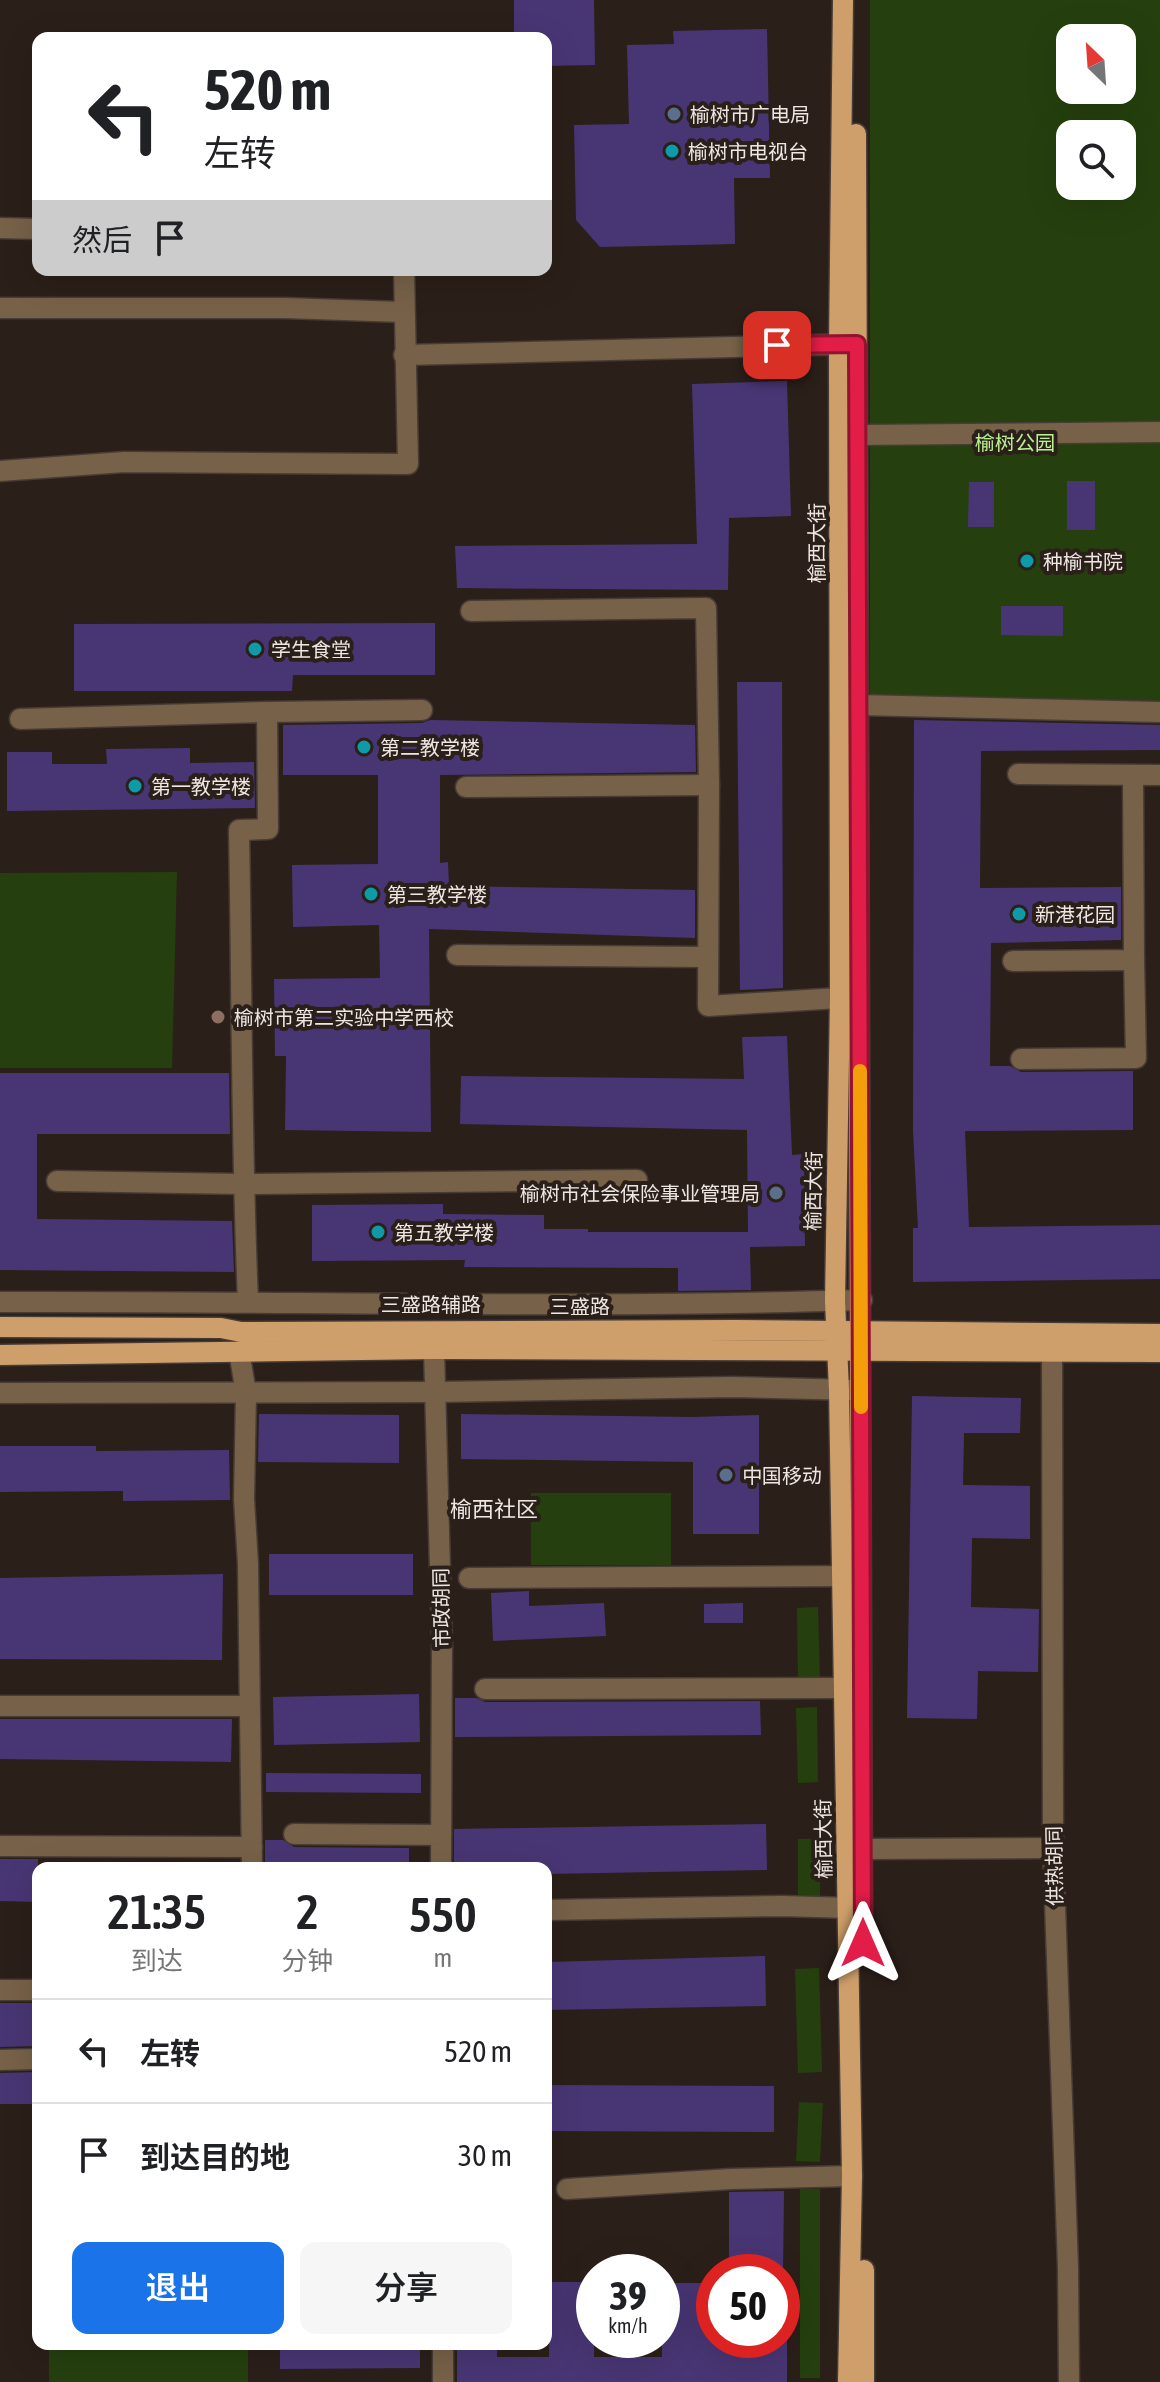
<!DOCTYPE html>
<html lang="zh">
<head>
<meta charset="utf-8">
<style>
	:root { --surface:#fff; --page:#f6f6f6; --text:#202124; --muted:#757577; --line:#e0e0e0; --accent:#1a73e8 }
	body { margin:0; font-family:"Asap Condensed","Noto Sans SC",sans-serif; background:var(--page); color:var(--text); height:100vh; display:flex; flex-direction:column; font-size:30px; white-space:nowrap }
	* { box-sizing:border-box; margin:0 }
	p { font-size:26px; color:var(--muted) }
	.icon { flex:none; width:44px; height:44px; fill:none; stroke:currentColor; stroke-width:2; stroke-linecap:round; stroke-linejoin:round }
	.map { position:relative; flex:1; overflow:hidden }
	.details { position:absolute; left:32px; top:1862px; width:520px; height:488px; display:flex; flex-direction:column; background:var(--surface); border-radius:16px; box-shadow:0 8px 32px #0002 }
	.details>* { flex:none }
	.guide { position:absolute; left:32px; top:32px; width:520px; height:244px; border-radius:16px; box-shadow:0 8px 32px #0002; background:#fff; color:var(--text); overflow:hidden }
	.needle { width:52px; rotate:335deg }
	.fabs { position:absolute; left:1056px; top:24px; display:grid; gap:16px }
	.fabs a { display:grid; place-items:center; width:80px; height:80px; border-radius:16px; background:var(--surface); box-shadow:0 8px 32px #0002; font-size:40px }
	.speed { position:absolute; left:576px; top:2254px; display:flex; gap:16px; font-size:40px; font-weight:700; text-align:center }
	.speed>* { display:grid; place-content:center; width:104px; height:104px; border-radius:50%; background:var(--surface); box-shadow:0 8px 32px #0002; line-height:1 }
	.speed small { font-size:20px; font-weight:400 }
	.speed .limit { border:12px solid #d22; background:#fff; color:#111 }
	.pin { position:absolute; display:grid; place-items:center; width:68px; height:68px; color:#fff; margin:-34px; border-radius:16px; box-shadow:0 4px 12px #0006 }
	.me { position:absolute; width:88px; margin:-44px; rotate:0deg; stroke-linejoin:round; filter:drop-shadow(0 0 6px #0008) }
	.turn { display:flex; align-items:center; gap:28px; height:168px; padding:0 40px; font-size:36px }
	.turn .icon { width:104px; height:104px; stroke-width:2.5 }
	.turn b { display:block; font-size:56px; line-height:68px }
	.then { display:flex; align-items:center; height:76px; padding:0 40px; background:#0003; gap:16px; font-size:30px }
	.eta { display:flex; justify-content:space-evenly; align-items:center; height:136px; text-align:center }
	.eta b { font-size:48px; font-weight:600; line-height:56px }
	.cta { display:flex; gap:16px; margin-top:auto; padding:16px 40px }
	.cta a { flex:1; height:92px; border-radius:16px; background:var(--accent); color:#fff; font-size:32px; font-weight:600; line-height:92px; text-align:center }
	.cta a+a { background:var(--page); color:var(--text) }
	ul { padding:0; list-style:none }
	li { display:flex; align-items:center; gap:24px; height:104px; padding:0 40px; border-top:2px solid var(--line) }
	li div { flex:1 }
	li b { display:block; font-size:30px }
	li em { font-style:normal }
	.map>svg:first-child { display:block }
	.green { fill:#25400e; fill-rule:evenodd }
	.building { fill:#483674 }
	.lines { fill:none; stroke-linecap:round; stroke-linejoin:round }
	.minor-casing { stroke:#463b35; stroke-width:23 }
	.major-casing { stroke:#463b35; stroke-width:23 }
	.minor { stroke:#776148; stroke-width:20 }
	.major { stroke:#ce9f6b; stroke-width:20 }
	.route-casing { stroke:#92132f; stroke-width:20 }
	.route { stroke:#e11d48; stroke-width:14 }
	.slow { stroke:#f59e0b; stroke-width:14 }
	.service-dot { fill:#5c6f8a; stroke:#2b1f19; stroke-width:3 }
	.culture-dot { fill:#0f9aa8; stroke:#2b1f19; stroke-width:3 }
	.education-dot { fill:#8d6e63; stroke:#2b1f19; stroke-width:3 }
	.labels { text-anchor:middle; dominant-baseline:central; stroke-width:8; stroke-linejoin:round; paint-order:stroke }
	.poi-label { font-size:20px; fill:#eee6e1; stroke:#2b1f19; text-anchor:start }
	.park-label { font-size:20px; fill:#baf193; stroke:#2b1f19 }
	.street-label { font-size:20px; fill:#eee6e1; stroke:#2b1f19 }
	.neighbourhood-label { font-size:22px; fill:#eee6e1; stroke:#2b1f19 }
</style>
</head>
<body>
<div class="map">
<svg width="1160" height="2382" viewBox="0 0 1160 2382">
	<rect width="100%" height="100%" fill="#2b1f19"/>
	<!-- green -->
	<g class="green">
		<path d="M870 0H1160V701L870 699ZM1070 38H1122V90H1070ZM1070 134H1122V186H1070Z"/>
		<path d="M177 872 172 1068H0V873Z"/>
		<rect x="531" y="1493" width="140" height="72"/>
		<path d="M818 1607 820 1681 798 1682 797 1608Z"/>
		<path d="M817 1707 818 1782 798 1783 796 1708Z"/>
		<rect x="798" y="1839" width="22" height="58"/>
		<path d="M819 1968 822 2072 798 2073 795 1969Z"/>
		<path d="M799 2102 823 2103 820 2162 796 2161Z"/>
		<rect x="800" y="2189" width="20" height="189"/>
		<rect x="49" y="2344" width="199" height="38"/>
	</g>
	<!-- building -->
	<g class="building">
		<path d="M514 0H594L595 65 546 66V38H514Z"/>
		<path d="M767 29 770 178H734L735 244 600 247 576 220 574 125 629 124 627 45 674 44 673 31Z"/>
		<path d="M787 381 791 516 729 518 728 590 457 588 455 546 697 544 692 384Z"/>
		<rect x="1067" y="481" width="28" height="49"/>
		<path d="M969 482H994V527H968Z"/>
		<path d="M1001 606H1063V636L1001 635Z"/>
		<path d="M435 623V675H293L292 691H74V624Z"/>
		<path d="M737 682H782L783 988 740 990Z"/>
		<path d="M430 720 695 725 696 772 440 775V863L448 862 449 886 695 890V938L429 929 431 1132 285 1130 286 1056H275L274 979 380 978 379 925 293 927 292 865 378 864V775H283V725L422 723Z"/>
		<path d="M914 720 1160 725V750L981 751 980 888 1121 887V940L991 943 990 1066H1010L1021 1072 1133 1071V1130L965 1131 969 1227 1160 1225V1279L913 1282V1228H918L913 1131Z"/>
		<path d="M190 748V763L254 762 255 808 7 811V752H52V764H107L106 749Z"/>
		<path d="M787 1036 792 1155 804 1154 805 1246 750 1247 751 1290 678 1291V1268L464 1267 465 1260 312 1261V1205L443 1204V1214L544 1215V1229H588V1232H748L747 1130 460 1124 461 1076 744 1079 742 1037Z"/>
		<path d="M0 1073H229L230 1134H37V1219L232 1221 234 1272 0 1270Z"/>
		<path d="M912 1396 1021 1398 1020 1433H964L963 1485 1030 1486V1539L972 1538 971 1607 1039 1609 1038 1672 978 1671 977 1719 907 1718Z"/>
		<path d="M259 1414 399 1415V1463L258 1462Z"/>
		<path d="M461 1414 692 1417 759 1415V1534H693V1462L461 1459Z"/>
		<path d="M0 1446H96V1451L229 1450 230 1500 123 1501V1491L0 1492Z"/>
		<rect x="269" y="1554" width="144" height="41"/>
		<path d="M223 1574 222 1660 0 1659V1578Z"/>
		<path d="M529 1591V1606L604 1603 606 1636 493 1641 491 1593Z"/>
		<path d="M743 1603V1623H704V1604Z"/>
		<path d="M419 1694 420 1742 274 1745 273 1697Z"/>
		<path d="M455 1698H476L485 1702 760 1701 761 1735 455 1737Z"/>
		<path d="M0 1719H232L231 1762 0 1759Z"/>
		<path d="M266 1773 421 1774V1793L266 1792Z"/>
		<path d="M766 1824 767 1870 546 1874V1868H454V1829Z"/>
		<path d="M265 1840H283L294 1847 409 1848V1868H265Z"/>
		<path d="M0 1859H38V1902L0 1901Z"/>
		<path d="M765 1956 766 2006 546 2010V1962Z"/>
		<path d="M0 2003H38V2046L0 2047Z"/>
		<path d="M38 2072V2104H0V2073Z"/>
		<path d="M546 2085 774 2086V2132L546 2131Z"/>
		<path d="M784 2191 783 2272H729V2192Z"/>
		<path d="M550 2282H594V2357H662V2283H714V2340H787V2382H457V2344H497V2357H549Z"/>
		<path d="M280 2344H420V2368L280 2369Z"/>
	</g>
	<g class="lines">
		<!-- minor casing -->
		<g class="minor-casing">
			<g id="minor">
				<path d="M0 228 38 229"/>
				<path d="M0 308H285L403 312"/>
				<path d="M404 355 856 344"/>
				<path d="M859 435 1160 432"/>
				<path d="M0 471 124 462 408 464 404 270"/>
				<path d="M471 611 706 608 709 785 708 1006 855 997"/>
				<path d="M859 705 1160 712"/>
				<path d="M267 712 422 710"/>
				<path d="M20 719 267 712 268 829 239 830C242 987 241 1144 248 1301"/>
				<path d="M1018 774 1160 775"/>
				<path d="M466 787 709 785"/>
				<path d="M457 955 707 957"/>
				<path d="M1013 961 1134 960 1133 775"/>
				<path d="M1021 1059 1136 1058 1134 960"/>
				<path d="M57 1181 243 1184 637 1180"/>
				<path d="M0 1302C287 1301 575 1309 862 1300"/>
				<path d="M434 1349 442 1642 441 1868"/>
				<path d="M1052 1350 1053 1848 1068 2267 1069 2382"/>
				<path d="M239 1351 246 1393 244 1499 248 1564 252 1868"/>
				<path d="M0 1393 437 1392 732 1387 856 1390"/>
				<path d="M469 1578 857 1576"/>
				<path d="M485 1689 844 1688"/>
				<path d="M0 1706H249"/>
				<path d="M294 1834 441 1835"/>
				<path d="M0 1846 252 1847"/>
				<path d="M862 1849 1053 1848"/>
				<path d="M546 1910 782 1906 849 1908"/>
				<path d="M0 1990H38"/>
				<path d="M0 2060 38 2059"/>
				<path d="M567 2189 731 2179 852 2176"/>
				<path d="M443 2344V2382"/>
			</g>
		</g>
		<!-- major casing -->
		<g class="major-casing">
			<g id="major">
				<path d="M843 0 839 344 840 997 835 1301 839 1390 852 2176 848 2382"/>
				<path d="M856 134 862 1926"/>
				<path d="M0 1327 221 1328 241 1332 735 1330 1160 1334"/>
				<path d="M0 1355 434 1349 1160 1352"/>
				<path d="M864 2270V2382"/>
			</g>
		</g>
		<!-- minor -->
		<use href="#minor" class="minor"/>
		<!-- major -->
		<use href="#major" class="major"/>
	</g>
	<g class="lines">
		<!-- route casing -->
		<g class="route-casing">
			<path id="route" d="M777 345 857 344 863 1943"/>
		</g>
		<!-- route -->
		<use href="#route" class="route"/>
		<!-- slow -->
		<path class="slow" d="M860 1071 861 1407"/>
	</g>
	<!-- markers -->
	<g class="service-dot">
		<circle cx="674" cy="114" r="8"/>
		<circle cx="776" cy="1193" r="8"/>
		<circle cx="726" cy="1475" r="8"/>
	</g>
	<g class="culture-dot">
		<circle cx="672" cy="151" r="8"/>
		<circle cx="1027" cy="561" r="8"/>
		<circle cx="255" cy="649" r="8"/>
		<circle cx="364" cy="747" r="8"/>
		<circle cx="135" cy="786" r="8"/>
		<circle cx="371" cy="894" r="8"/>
		<circle cx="1019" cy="914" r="8"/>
		<circle cx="378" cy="1232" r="8"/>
	</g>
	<circle class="education-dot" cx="218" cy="1017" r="8"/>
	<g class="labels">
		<!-- poi labels -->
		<g class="poi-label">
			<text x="690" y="114">榆树市广电局</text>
			<text x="688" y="151">榆树市电视台</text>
			<text x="1043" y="561">种榆书院</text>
			<text x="271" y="649">学生食堂</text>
			<text x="380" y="747">第二教学楼</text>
			<text x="151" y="786">第一教学楼</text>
			<text x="387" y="894">第三教学楼</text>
			<text x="1035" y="914">新港花园</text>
			<text x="234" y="1017">榆树市第二实验中学西校</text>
			<text x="760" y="1193" text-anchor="end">榆树市社会保险事业管理局</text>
			<text x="394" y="1232">第五教学楼</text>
			<text x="742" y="1475">中国移动</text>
		</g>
		<!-- park labels -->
		<g class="park-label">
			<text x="1015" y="442">榆树公园</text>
		</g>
		<!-- street labels -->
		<g class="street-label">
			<text transform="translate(816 543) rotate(-90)">榆西大街</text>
			<text transform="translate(813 1191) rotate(-89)">榆西大街</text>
			<text x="431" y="1304">三盛路辅路</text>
			<text x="580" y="1306">三盛路</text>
			<text transform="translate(441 1608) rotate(-91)">市政胡同</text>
			<text transform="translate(823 1839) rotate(-91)">榆西大街</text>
			<text transform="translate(1054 1866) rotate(-91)">供热胡同</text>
		</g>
		<!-- neighbourhood labels -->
		<g class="neighbourhood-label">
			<text x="494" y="1509">榆西社区</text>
		</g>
	</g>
</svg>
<div class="fabs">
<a><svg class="needle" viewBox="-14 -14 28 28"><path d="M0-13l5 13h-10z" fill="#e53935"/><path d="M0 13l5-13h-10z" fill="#757577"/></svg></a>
<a><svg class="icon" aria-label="search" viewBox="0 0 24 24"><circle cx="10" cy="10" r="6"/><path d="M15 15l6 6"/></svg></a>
</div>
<div class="speed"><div>39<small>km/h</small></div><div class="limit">50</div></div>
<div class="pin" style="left:777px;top:345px;background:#d93025"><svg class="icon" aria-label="arrive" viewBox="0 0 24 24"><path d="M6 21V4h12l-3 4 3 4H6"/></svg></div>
<svg class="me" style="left:863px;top:1943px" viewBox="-20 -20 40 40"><path d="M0-17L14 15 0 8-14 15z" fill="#e11d48" stroke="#fff" stroke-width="4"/></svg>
<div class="guide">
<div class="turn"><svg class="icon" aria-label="left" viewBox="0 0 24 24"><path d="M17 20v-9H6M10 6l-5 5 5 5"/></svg><div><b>520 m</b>左转</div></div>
<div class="then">然后<svg class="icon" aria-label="arrive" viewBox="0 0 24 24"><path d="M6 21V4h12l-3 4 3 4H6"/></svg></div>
</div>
<section class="details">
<div class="eta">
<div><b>21:35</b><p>到达</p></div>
<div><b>2</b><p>分钟</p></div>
<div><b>550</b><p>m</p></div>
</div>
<ul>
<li><svg class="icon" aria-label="left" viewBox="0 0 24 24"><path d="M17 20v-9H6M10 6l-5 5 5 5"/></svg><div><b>左转</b></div><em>520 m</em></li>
<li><svg class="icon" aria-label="arrive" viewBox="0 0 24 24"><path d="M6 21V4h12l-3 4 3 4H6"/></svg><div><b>到达目的地</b></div><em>30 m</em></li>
</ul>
<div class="cta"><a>退出</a><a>分享</a></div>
</section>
</div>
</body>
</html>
